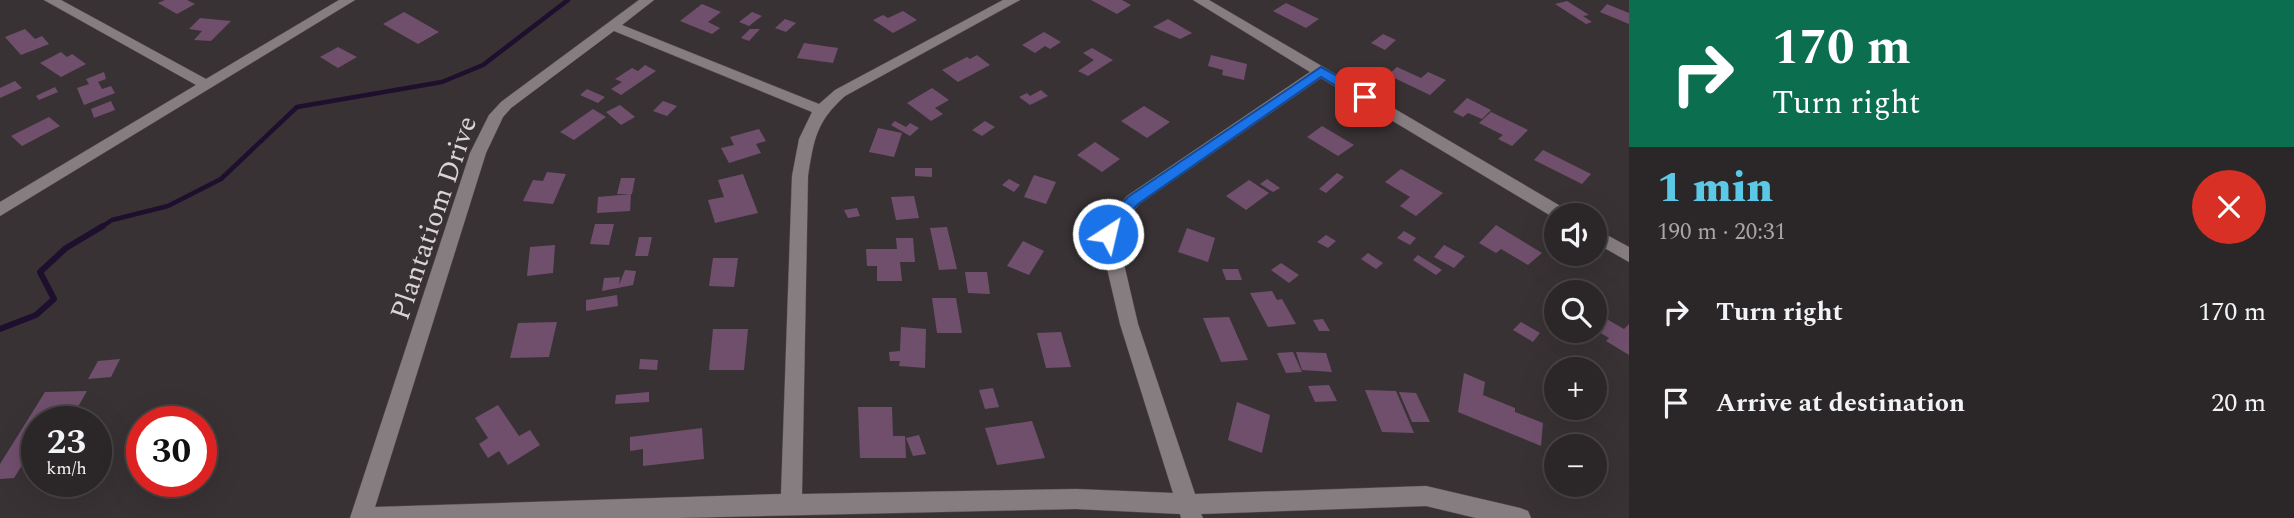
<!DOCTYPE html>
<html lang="en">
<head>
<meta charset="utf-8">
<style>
	:root { --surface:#2b2627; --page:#373233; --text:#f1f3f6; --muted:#a6a5a7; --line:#474344; --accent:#5bc8e6 }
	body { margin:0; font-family:Spectral,serif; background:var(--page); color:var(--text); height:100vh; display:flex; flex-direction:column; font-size:26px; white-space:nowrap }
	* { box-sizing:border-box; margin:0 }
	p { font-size:23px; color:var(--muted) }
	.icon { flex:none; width:38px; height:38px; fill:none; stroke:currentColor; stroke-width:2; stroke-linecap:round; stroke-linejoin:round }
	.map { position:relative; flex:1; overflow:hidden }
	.side { display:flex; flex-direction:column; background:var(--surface); width:665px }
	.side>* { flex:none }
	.banner { background:#0b6e4f; color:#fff; overflow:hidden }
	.tools { position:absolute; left:1544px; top:203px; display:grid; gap:14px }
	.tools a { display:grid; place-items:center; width:63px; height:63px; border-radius:50%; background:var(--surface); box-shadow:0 7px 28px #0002,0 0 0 2px var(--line); font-size:35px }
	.speed { position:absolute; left:21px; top:406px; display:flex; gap:14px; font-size:35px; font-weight:700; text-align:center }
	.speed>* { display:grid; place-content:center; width:91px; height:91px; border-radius:50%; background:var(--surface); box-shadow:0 7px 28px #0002,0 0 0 2px var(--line); line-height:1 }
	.speed small { font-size:18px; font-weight:400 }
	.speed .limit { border:10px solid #d22; background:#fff; color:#111 }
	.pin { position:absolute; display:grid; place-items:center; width:60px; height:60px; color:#fff; margin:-30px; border-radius:14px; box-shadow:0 4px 10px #0006 }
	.me { position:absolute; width:77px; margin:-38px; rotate:35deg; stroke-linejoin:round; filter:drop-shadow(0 0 5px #0008) }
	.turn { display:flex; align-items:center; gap:24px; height:147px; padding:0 28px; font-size:32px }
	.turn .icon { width:91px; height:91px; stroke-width:2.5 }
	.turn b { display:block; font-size:49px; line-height:60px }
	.round { display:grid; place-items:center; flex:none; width:74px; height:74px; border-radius:37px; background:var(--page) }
	.headline { display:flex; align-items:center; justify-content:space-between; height:119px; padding:0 28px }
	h1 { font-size:42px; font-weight:800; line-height:52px; color:var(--accent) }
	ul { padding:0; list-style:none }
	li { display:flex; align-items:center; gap:21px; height:91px; padding:0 28px }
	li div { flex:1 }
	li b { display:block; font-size:26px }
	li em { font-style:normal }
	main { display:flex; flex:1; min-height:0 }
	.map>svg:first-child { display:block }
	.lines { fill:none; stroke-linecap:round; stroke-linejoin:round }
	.stream-far1 { stroke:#1d0f2d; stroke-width:4.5 }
	.stream { stroke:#1d0f2d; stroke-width:6 }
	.building { fill:#704f6c }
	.minor-casing { stroke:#544e4f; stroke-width:1 }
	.minor { fill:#867d80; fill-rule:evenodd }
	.route { fill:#1a73e8; stroke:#114b97; stroke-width:2 }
	.labels { text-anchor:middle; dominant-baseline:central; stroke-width:5; stroke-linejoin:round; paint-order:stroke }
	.street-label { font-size:28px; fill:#d9d5d6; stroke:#393234 }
</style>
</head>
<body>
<main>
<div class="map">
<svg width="1629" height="518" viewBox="0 0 1629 518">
	<rect width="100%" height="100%" fill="#393234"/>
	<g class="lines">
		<!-- stream-far1 -->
		<path class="stream-far1" d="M100 228 112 220 168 206 221 179 297 107 442 82 483 65 568 0"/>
		<!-- stream -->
		<path class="stream" d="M0 329 36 315 54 299 40 272 66 248 103 226"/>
	</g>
	<!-- building -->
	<g class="building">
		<path d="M165 0H187L195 4 177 14 158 3Z"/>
		<path d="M1091 0H1122L1131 5 1117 14Z"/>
		<path d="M1567 1 1589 15 1583 16 1592 22 1586 24 1555 4Z"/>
		<path d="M1286 3 1319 19 1306 28 1273 11Z"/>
		<path d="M702 4 721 12 708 22 720 28 712 34 680 21Z"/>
		<path d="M1607 4 1629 13V24L1600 12Z"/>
		<path d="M903 11 917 20 893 33 873 20 883 15 888 18Z"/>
		<path d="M404 12 439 32 418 44 383 24Z"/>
		<path d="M752 12 762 16 749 26 739 22Z"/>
		<path d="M200 18 231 21 211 41 194 40 202 31 189 29Z"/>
		<path d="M785 19 796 23 786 32 775 28Z"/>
		<path d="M1168 19 1192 33 1180 39 1153 27Z"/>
		<path d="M25 29 35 39 42 36 49 44 21 55 5 37Z"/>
		<path d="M750 29H760L749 41 741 38Z"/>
		<path d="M1044 32 1061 42 1050 49 1045 46 1035 53 1022 45Z"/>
		<path d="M1383 34 1396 40 1385 50 1371 43Z"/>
		<path d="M804 43 838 48 833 63 797 58Z"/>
		<path d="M338 47 357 57 338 68 320 57Z"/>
		<path d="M1092 48 1113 60 1088 76 1078 71 1094 60 1083 53Z"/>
		<path d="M61 52 67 57 72 54 86 64 61 77 40 63Z"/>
		<path d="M977 55 990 65 958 82 942 70 967 57 970 59Z"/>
		<path d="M1211 55 1247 64 1244 80 1222 75 1223 70 1208 66Z"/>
		<path d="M645 65 656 71 621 95 611 89 622 82 615 79 632 68 638 71Z"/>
		<path d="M1397 67 1421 78 1428 72 1446 80 1430 95 1388 75Z"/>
		<path d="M104 72 106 79 98 82 102 89 111 86 115 93 84 105 77 88 89 84 86 79Z"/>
		<path d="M15 81 22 88 0 98V88Z"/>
		<path d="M55 87 58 92 39 100 36 96Z"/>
		<path d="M932 88 949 100 935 108 943 114 931 121 907 103Z"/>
		<path d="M587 89 605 97 598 103 580 95Z"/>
		<path d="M1041 90 1048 96 1030 105 1019 97 1027 93 1030 96Z"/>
		<path d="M1467 98 1491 110 1482 119 1468 113 1463 117 1453 112Z"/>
		<path d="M111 101 115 110 94 118 91 109Z"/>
		<path d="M663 101 677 106 667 116 653 111Z"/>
		<path d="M620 105 635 117 621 125 606 112Z"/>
		<path d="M1144 106 1170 122 1147 138 1121 121Z"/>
		<path d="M593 109 606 117 574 140 560 132Z"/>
		<path d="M1491 112 1528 130 1512 146 1498 139 1503 135 1479 123Z"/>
		<path d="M49 117 60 126 22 146 11 136Z"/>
		<path d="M895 121 906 127 910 123 919 128 910 136 891 125Z"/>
		<path d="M985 121 995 127 982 136 972 130Z"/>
		<path d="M1322 126 1354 145 1338 156 1307 137Z"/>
		<path d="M878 128 902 133 894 157 869 152Z"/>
		<path d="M759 129 766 141 756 144 761 153 729 163 721 148 734 145 730 137Z"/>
		<path d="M1095 142 1120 159 1102 172 1077 155Z"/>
		<path d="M1543 150 1591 174 1582 184 1534 160Z"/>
		<path d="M915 168H932V177L915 176Z"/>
		<path d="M1401 169 1443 193 1416 216 1400 206 1410 197 1385 182Z"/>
		<path d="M547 172 566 174 553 204 523 201 533 180 543 181Z"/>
		<path d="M1337 173 1344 177 1326 193 1319 189Z"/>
		<path d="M743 174 758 213 715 223 708 200 724 197 718 180Z"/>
		<path d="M1034 175 1056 182 1046 204 1024 197Z"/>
		<path d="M621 178H635L632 194H617Z"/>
		<path d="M1009 179 1020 185 1014 192 1002 185Z"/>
		<path d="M1267 179 1280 188 1273 192 1260 184Z"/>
		<path d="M1249 180 1269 193 1246 210 1226 196Z"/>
		<path d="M631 194 630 211 597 213 598 197Z"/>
		<path d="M914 196 919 218 896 220 891 197Z"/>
		<path d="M857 208 860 216 848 218 844 210Z"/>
		<path d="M595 224H614L609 245 590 244Z"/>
		<path d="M1496 225 1542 253 1528 265 1501 249 1496 253 1479 243Z"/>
		<path d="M947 227 957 269 939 270 930 228Z"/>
		<path d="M1187 228 1215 238 1208 262 1178 252Z"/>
		<path d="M1404 231 1416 238 1410 245 1397 238Z"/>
		<path d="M1326 235 1336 241 1328 248 1317 242Z"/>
		<path d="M639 237H652L648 256H635Z"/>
		<path d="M896 238H913L915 262H900L902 281H877V266H867L866 249H897Z"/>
		<path d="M1023 241 1044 251 1029 275 1007 266Z"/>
		<path d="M555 245 553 273 527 276 530 247Z"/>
		<path d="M1444 245 1465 256 1454 268 1434 257Z"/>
		<path d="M1368 253 1383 263 1376 269 1361 259Z"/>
		<path d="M1418 255 1442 270 1436 275 1413 260Z"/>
		<path d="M713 258H738L734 287 709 286Z"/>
		<path d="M1281 263 1299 275 1289 283 1271 270Z"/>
		<path d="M1222 269H1238L1242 280H1226Z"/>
		<path d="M625 270 636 271 633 285 602 291 604 278 620 277 619 285Z"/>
		<path d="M965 272H987L990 294 968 293Z"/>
		<path d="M1272 291 1277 300 1282 299 1296 324 1268 327 1250 293Z"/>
		<path d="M617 295 618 306 586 311V300Z"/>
		<path d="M932 298H956L962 333H937Z"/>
		<path d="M1594 305 1609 313 1605 318 1624 329 1629 324V355L1606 341 1609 338 1594 329Z"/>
		<path d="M1229 317 1248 360 1221 362 1203 318Z"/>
		<path d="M1323 319 1330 331H1319L1313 320Z"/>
		<path d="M557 322 549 357 510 358 518 323Z"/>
		<path d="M1521 322 1540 333 1533 342 1513 330Z"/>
		<path d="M901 327 926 329 925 368 899 366 900 361H890L889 352 900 351Z"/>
		<path d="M713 329H748L744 370H709Z"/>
		<path d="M1061 332 1071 367 1046 368 1037 333Z"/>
		<path d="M1293 352 1302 372 1286 373 1277 353Z"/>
		<path d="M1296 352 1326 353 1332 372 1302 370Z"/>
		<path d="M120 359 111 377 88 379 98 361Z"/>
		<path d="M640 359 658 360 657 370 639 369Z"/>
		<path d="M1464 373 1485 382 1483 395 1515 408V412L1543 423 1541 446 1458 412Z"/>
		<path d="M1329 385 1337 401 1315 402 1308 386Z"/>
		<path d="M993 388 999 407 985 409 979 390Z"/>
		<path d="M1365 390 1396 391 1414 433 1382 432Z"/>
		<path d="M87 391 74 414 57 415 53 422H37V449H32L14 478 0 479V464L45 392Z"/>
		<path d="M649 392V402L615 404 616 395Z"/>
		<path d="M1399 392 1416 393 1430 422H1412Z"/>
		<path d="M1237 402 1270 415 1262 453 1228 440Z"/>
		<path d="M498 405 519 436 530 430 540 445 508 465 499 451 488 458 479 444 488 438 475 418Z"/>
		<path d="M858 407H892L893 436H905L906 458H860Z"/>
		<path d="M1032 421 1045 458 997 465 985 428Z"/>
		<path d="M702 428 704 459 643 466V449L630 451V437Z"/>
		<path d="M919 435 926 454 913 456 906 438Z"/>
	</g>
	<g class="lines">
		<!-- minor casing -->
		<g class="minor-casing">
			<g id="minor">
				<path d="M44 0H61L206 79 339 0H355L0 216V202L196 85Z"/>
				<path d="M639 0H654L622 25 819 104 835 90 1003 0H1020L845 96C816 122 814 139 808 176L802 494 1076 489 1173 493 1120 324 1099 234 1113 212 1127 196 1310 72 1193 0H1209L1569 211 1571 215H1556V219L1321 78 1139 204 1117 234 1138 324 1195 494 1426 486 1520 508 1528 511 1531 518H1476L1426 506 1201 514 1203 518H1181L1180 514 1076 509 678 518H350L470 153 489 115 501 102ZM614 31 812 112 799 139 792 176 781 494 375 507 486 153 503 117 511 108Z"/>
				<path d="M1594 228 1629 247V262L1594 242Z"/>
			</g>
		</g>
		<!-- minor -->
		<use href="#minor" class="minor"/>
	</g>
	<!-- route -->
	<path class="route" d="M1321 67 1370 94V100H1360L1321 77 1138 204 1124 220 1113 238H1102L1100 234 1113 212 1128 197Z"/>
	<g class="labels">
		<!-- street labels -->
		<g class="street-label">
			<text transform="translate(434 218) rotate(-71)">Plantatiom Drive</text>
		</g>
	</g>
</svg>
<div class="tools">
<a><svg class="icon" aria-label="sound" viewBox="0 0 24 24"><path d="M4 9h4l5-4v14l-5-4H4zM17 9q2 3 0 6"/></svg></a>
<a><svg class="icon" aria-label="search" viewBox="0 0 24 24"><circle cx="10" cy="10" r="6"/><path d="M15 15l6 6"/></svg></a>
<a>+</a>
<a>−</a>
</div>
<div class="speed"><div>23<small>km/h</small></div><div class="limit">30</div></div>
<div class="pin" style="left:1365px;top:97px;background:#d93025"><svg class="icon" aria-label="arrive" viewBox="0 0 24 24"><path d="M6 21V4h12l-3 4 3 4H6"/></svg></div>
<svg class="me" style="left:1108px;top:234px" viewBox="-20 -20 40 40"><circle r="17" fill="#1a73e8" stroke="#fff" stroke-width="3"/><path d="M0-11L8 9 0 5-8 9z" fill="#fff"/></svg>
</div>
<section class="side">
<div class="banner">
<div class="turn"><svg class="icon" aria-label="right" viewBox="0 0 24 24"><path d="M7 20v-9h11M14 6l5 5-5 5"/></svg><div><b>170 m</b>Turn right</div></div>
</div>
<div class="headline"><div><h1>1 min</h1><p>190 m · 20:31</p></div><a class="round" style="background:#d93025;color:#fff"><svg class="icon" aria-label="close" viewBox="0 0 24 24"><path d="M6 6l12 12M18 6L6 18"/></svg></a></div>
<ul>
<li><svg class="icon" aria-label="right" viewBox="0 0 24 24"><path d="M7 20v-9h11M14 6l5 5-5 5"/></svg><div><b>Turn right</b></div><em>170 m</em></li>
<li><svg class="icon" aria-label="arrive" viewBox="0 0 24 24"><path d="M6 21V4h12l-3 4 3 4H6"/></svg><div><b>Arrive at destination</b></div><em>20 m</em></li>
</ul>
</section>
</main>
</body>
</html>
